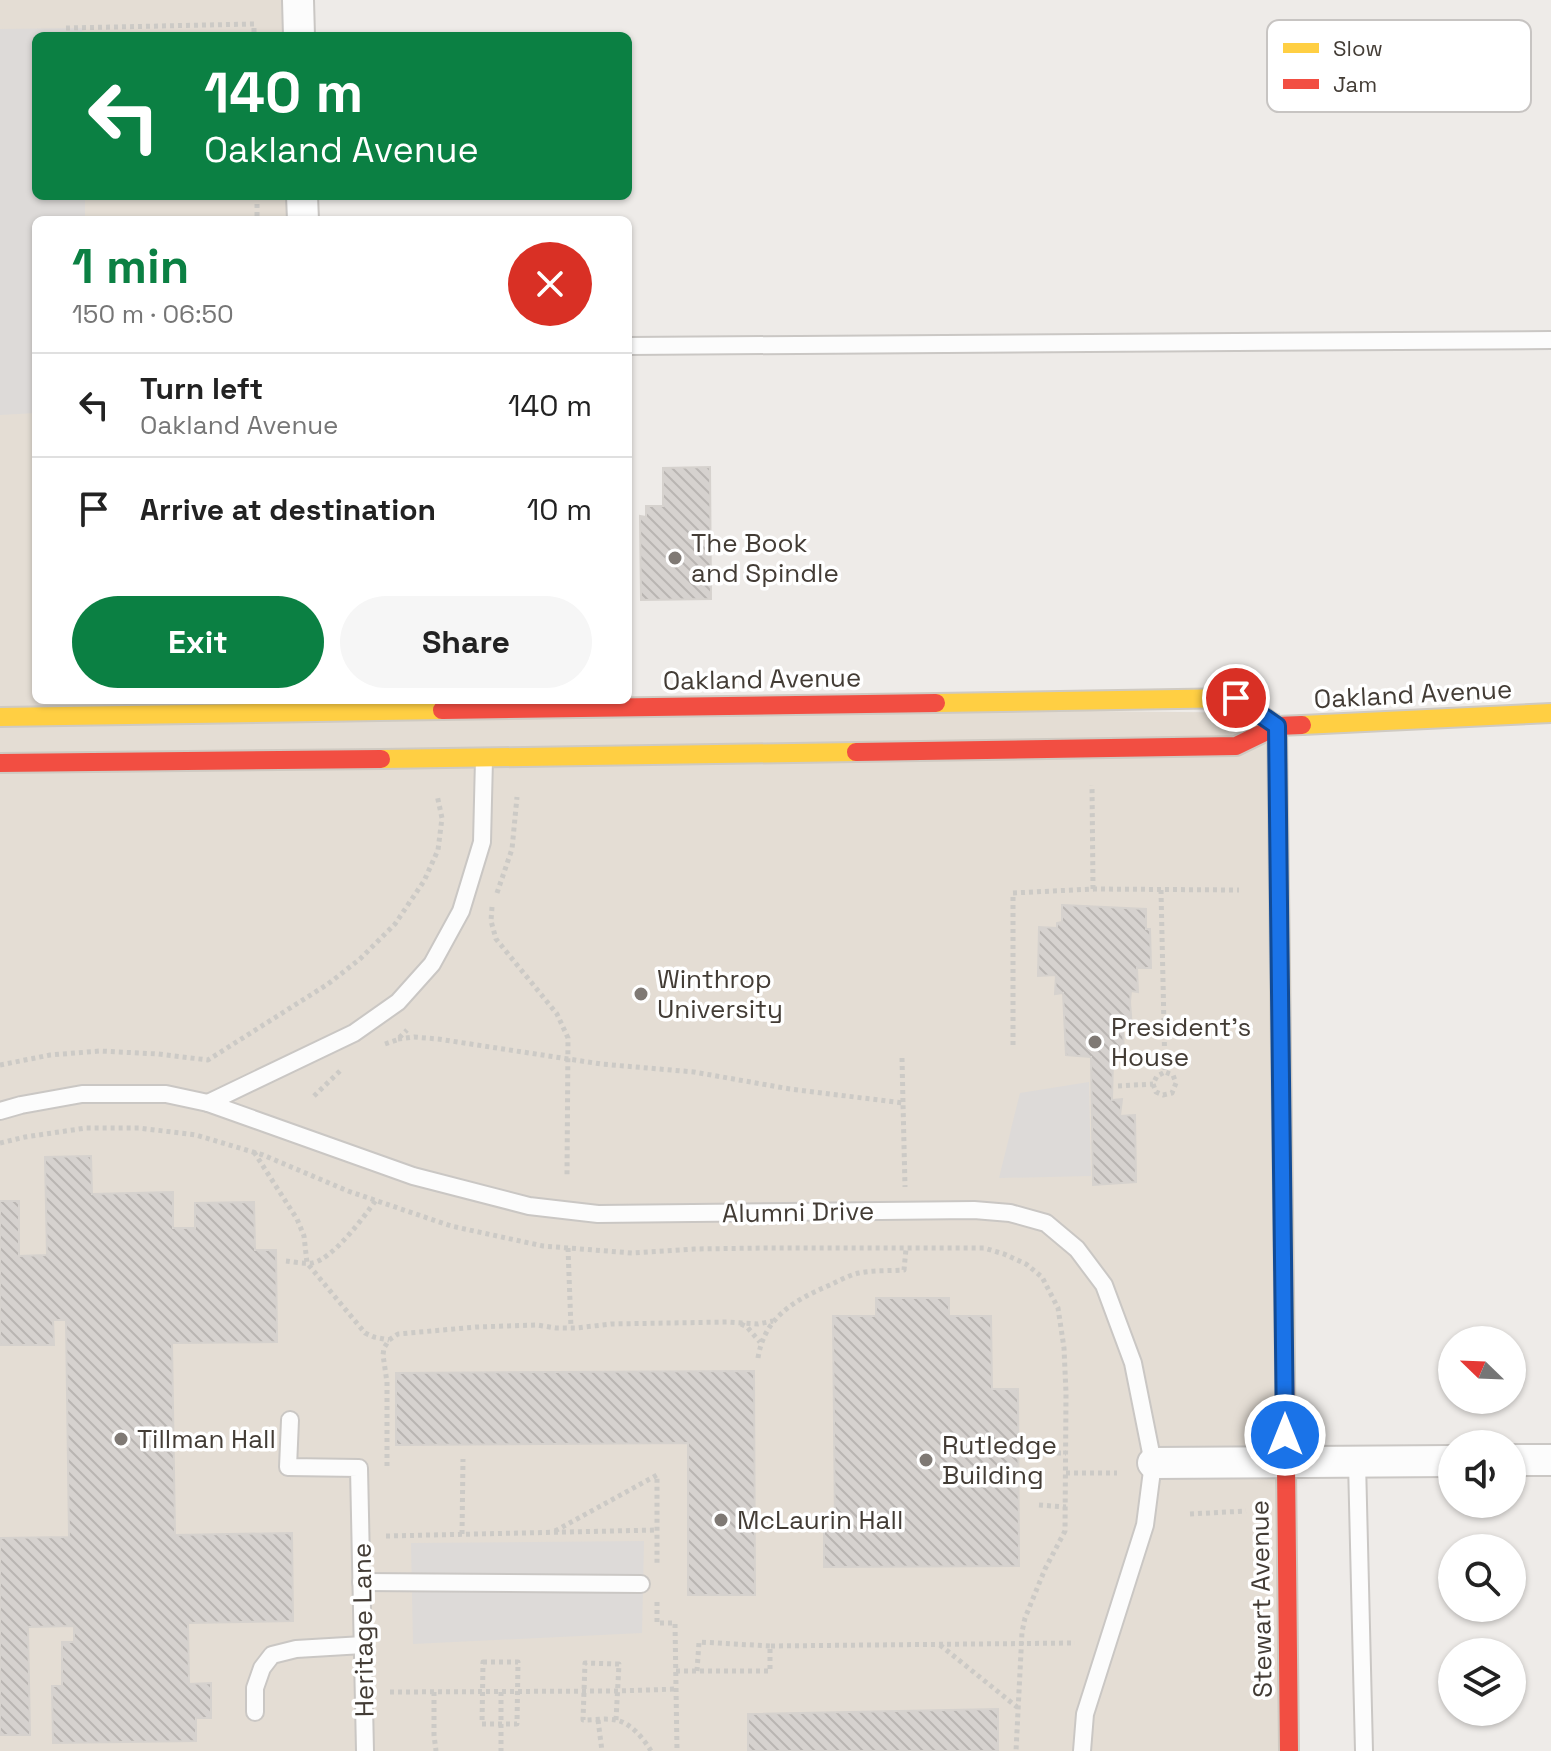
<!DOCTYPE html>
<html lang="en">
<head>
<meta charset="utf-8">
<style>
	:root { --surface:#fff; --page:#f6f6f6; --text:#222; --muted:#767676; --line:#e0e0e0; --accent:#0b8043 }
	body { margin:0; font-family:"Space Grotesk",sans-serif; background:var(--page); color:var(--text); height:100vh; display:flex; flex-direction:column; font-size:30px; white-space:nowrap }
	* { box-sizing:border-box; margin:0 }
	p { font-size:26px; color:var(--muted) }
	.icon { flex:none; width:44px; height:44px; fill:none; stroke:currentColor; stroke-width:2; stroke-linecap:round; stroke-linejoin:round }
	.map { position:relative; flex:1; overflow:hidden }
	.side { position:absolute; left:32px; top:216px; width:600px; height:488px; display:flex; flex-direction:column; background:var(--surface); border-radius:12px; box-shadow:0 2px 6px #0004 }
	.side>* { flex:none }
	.hud { position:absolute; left:32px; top:32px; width:600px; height:168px; border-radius:12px; box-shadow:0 2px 6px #0004; background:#0b8043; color:#fff; overflow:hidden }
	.needle { width:52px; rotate:293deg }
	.controls { position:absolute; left:1438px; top:1326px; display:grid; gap:16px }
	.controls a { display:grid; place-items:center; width:88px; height:88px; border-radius:50%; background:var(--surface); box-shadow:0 2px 6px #0004; font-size:40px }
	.pin { position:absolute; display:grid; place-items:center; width:68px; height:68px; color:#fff; margin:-34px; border:4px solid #fff; border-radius:50%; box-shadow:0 2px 8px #0007 }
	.me { position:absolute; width:88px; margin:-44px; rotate:0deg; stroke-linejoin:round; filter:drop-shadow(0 0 6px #0008) }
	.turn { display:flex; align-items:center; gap:28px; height:168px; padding:0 40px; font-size:36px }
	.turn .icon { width:104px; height:104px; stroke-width:2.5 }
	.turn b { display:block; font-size:56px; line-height:68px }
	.round { display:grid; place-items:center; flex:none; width:84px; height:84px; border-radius:42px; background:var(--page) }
	.summary { display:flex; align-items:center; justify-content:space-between; height:136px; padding:0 40px }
	h1 { font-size:48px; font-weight:700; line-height:60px; color:var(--accent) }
	.action { display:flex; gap:16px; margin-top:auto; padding:16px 40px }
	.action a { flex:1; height:92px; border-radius:48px; background:var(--accent); color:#fff; font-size:32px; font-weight:700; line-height:92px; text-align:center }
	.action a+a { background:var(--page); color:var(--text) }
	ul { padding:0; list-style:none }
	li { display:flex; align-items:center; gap:24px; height:104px; padding:0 40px; border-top:2px solid var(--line) }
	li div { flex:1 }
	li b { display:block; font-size:30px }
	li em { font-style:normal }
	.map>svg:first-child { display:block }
	.education { fill:#e4ddd4 }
	.parking { fill:#dddad8 }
	.building { fill:url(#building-back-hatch); stroke:#d6d2ce; stroke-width:2 }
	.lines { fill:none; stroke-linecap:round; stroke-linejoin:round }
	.lane-casing { stroke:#cac7c4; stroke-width:20 }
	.street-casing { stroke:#cac7c4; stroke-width:34 }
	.slow-casing { stroke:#cfcac2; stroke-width:22 }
	.jam-casing { stroke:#cfcac2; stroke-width:22 }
	.path { stroke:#cccac6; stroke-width:5; stroke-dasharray:4 4; stroke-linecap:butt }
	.lane { stroke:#fcfcfc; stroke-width:16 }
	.street { stroke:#fcfcfc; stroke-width:30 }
	.slow { stroke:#ffcf43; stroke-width:18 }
	.jam { stroke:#f24e42; stroke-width:18 }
	.route-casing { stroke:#114b97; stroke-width:20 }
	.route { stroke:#1a73e8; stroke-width:14 }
	.poi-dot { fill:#7f7974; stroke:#fff; stroke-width:3 }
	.labels { text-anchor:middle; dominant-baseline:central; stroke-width:7; stroke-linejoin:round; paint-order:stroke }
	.poi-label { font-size:26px; fill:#433c35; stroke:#fff; text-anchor:start }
	.street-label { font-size:26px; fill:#433c35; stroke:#fff }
	.key { fill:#fff; stroke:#c7c4c2; stroke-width:2 }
	.key-label { font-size:22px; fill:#433c35 }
</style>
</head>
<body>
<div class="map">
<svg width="1551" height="1751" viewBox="0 0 1551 1751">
	<defs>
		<pattern id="building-back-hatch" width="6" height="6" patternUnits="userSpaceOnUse" patternTransform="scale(2)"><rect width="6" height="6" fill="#d6d2cf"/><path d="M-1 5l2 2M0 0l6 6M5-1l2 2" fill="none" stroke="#b9b5b2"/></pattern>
	</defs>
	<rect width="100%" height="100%" fill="#eeebe8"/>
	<!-- education -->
	<path class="education" d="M0 0H303V36H36V196H306V220H36V700L1280 713 1289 1751H0Z"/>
	<!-- parking -->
	<g class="parking">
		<path d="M82 28V36H36V196H85V220H36V413L0 415V29Z"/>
		<path d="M1089 1082 1091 1176 999 1178 1020 1093Z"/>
		<path d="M644 1541 642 1633 413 1644 411 1543Z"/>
	</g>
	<!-- building -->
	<g class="building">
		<path d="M710 467 711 599 641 600 640 516 646 517V506H663V468Z"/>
		<path d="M1062 905 1146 909V929H1150L1151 968H1137L1138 992 1131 991 1130 1002 1132 1029 1123 1030 1124 1056 1113 1058 1112 1100 1122 1099 1120 1116 1135 1115 1136 1182 1093 1185 1091 1057 1066 1055 1063 993 1055 994 1056 975 1038 976 1039 927 1057 928V923L1062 922Z"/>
		<path d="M91 1156 92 1194 173 1192V1228H195V1203L254 1202 255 1250H276L277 1342 172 1343 175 1535 292 1533 293 1621 188 1623 189 1684 211 1683V1718H196V1741L53 1743 52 1686H62V1642H74V1626L28 1627 30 1735H0V1538L69 1537 66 1320H53L54 1345H0V1201H19V1256L47 1255 45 1157Z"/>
		<path d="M876 1298H949V1316H991L992 1389H1018L1019 1566 824 1567V1530H835L833 1316H876Z"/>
		<path d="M754 1371 755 1595H688V1443L396 1445V1373Z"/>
		<path d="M998 1709V1751H748V1714Z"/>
	</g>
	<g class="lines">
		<!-- lane casing -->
		<g class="lane-casing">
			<g id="lane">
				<path d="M628 346 1551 340"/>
				<path d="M208 1103 354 1033 398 1002 432 964 461 911 482 842 484 759"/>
				<path d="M0 1111 21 1105 82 1094H166L208 1103 413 1176 529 1206 598 1214 974 1210 1010 1213 1046 1223 1077 1249 1104 1285 1133 1363 1153 1463 1145 1525 1085 1714 1082 1751"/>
				<path d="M290 1420 288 1467 359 1468 365 1751"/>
				<path d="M1357 1462 1364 1751"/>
				<path d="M361 1582 641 1584"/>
				<path d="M255 1712V1688L262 1668 272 1655 296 1649 363 1645"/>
			</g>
		</g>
		<!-- street casing -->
		<g class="street-casing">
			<g id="street">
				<path d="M298 0 299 36"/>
				<path d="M302 196 303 220"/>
				<path d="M1512 1460H1551"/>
				<path d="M1153 1463 1452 1461"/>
			</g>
		</g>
		<!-- slow casing -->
		<g class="slow-casing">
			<g id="slow">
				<path d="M936 703 1236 698 1277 726"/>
				<path d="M0 717 442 710"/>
				<path d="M1302 725 1551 713"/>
				<path d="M1277 726 1285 1370"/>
				<path d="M381 759 856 752"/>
			</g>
		</g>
		<!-- jam casing -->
		<g class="jam-casing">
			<g id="jam">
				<path d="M442 710 936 703"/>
				<path d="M856 752 1236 746 1277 726 1302 725"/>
				<path d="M0 763 381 759"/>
				<path d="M1285 1370 1289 1751"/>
			</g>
		</g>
		<!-- path -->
		<g class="path">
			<path d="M66 28 254 24V36"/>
			<path d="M257 196V220"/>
			<path d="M1093 889 1239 890"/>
			<path d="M1161 890 1165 1072 1157 1076 1153 1084 1156 1092 1163 1095 1172 1093 1176 1083 1173 1075 1165 1072"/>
			<path d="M497 893 512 849 517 797"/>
			<path d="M492 907 491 921 496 939 557 1014 568 1038 567 1175"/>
			<path d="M398 1039 414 1037 438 1039 601 1064 694 1072 790 1089 903 1103 905 1187"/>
			<path d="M385 1044 397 1040 407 1030"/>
			<path d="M1013 1045V893L1093 889 1092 785"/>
			<path d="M902 1058 903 1103"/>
			<path d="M0 1065 50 1055 100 1051 158 1054 208 1060 328 984 360 959 395 924 424 881 438 850 442 818 437 795"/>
			<path d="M1118 1086 1153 1084"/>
			<path d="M314 1096 342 1069"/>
			<path d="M0 1143 25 1137 86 1128H139L196 1135 263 1155 348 1191 451 1226 543 1246 632 1253 694 1249 766 1248H984L1004 1254 1026 1264 1042 1277 1058 1308 1064 1348 1066 1393 1065 1531 1045 1569 1025 1618 1022 1632 1016 1751"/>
			<path d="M254 1152 297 1219 304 1236 307 1263 365 1333 374 1337 389 1340"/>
			<path d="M568 1248 571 1328"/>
			<path d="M286 1261C294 1262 304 1264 312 1263 332 1260 364 1217 376 1200"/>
			<path d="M741 1324 747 1327 760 1342"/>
			<path d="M758 1358C764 1318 794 1300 830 1285 839 1281 849 1275 859 1273 873 1270 889 1271 904 1270L906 1249"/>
			<path d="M1041 1453H1066"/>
			<path d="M387 1466V1382L383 1355 384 1348 389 1340 398 1334 476 1327 537 1325 556 1328H576L611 1324 728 1322 758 1324 773 1321"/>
			<path d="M1066 1473H1117"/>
			<path d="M1039 1505 1066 1507"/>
			<path d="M1190 1514 1246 1511"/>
			<path d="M555 1531 657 1475V1564"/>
			<path d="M462 1534 463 1459"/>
			<path d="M386 1536 657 1530"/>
			<path d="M657 1602V1623H675L677 1751"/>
			<path d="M940 1645 1017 1707"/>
			<path d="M483 1662H518L517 1724H482Z"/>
			<path d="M676 1671H770V1646L1075 1643"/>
			<path d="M697 1671 699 1642 770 1646"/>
			<path d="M390 1692 618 1691 677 1689"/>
			<path d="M434 1692V1735L436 1751"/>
			<path d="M501 1692V1751"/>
			<path d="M598 1720 602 1751"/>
			<path d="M616 1720 619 1664 585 1663 583 1720C593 1720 606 1718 616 1720 631 1723 644 1739 651 1751"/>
		</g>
		<!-- lane -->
		<use href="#lane" class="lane"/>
		<!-- street -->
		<use href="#street" class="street"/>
		<!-- slow -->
		<use href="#slow" class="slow"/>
		<!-- jam -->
		<use href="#jam" class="jam"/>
	</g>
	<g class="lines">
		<!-- route casing -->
		<g class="route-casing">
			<path id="route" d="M1236 698 1277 726 1285 1435"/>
		</g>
		<!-- route -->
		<use href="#route" class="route"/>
	</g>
	<!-- markers -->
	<g class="poi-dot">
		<circle cx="675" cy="558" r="8"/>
		<circle cx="641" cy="994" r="8"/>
		<circle cx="1095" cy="1042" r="8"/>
		<circle cx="121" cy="1439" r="8"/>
		<circle cx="926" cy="1460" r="8"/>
		<circle cx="721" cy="1520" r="8"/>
	</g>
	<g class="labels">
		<!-- poi labels -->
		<g class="poi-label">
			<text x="691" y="543">The Book<tspan x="691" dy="30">and Spindle</tspan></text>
			<text x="657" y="979">Winthrop<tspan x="657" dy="30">University</tspan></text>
			<text x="1111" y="1027">President's<tspan x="1111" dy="30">House</tspan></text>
			<text x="137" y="1439">Tillman Hall</text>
			<text x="942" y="1445">Rutledge<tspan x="942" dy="30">Building</tspan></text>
			<text x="737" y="1520">McLaurin Hall</text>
		</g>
		<!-- street labels -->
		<g class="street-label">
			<text transform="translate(762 679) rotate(-1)">Oakland Avenue</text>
			<text transform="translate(1413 694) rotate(-3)">Oakland Avenue</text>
			<text transform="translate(798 1212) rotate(-1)">Alumni Drive</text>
			<text transform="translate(1261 1599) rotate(-91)">Stewart Avenue</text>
			<text transform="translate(363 1630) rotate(-91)">Heritage Lane</text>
		</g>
	</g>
	<!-- legend -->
	<rect x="1267" y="20" width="264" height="92" rx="12" class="key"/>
	<rect x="1283" y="43" width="36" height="10" fill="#ffcf43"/>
	<rect x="1283" y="79" width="36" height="10" fill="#f24e42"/>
	<g class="key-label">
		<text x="1333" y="56">Slow</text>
		<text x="1333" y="92">Jam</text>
	</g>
</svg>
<div class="controls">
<a><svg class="needle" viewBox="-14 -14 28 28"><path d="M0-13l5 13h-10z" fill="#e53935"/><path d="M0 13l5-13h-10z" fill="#767676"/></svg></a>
<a><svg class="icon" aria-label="sound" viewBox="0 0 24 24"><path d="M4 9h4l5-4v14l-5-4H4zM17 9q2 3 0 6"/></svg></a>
<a><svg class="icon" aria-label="search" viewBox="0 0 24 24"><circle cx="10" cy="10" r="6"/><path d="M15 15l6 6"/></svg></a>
<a><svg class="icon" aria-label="layers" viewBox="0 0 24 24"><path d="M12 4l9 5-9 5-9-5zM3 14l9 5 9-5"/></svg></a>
</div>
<div class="pin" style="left:1236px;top:698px;background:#d93025"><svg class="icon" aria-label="arrive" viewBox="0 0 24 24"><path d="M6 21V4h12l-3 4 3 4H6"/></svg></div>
<svg class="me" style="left:1285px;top:1435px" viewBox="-20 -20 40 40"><circle r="17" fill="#1a73e8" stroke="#fff" stroke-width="3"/><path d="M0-11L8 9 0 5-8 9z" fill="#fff"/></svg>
<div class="hud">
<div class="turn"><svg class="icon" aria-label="left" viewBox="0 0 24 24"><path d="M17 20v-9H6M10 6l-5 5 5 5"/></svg><div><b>140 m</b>Oakland Avenue</div></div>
</div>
<section class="side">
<div class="summary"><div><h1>1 min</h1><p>150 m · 06:50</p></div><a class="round" style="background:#d93025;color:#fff"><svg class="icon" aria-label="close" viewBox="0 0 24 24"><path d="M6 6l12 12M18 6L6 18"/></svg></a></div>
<ul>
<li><svg class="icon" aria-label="left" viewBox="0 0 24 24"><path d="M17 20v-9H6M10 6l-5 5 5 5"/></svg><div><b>Turn left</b><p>Oakland Avenue</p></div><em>140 m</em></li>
<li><svg class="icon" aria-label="arrive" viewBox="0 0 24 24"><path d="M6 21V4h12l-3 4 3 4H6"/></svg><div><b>Arrive at destination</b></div><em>10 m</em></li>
</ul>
<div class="action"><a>Exit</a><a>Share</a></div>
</section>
</div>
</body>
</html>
